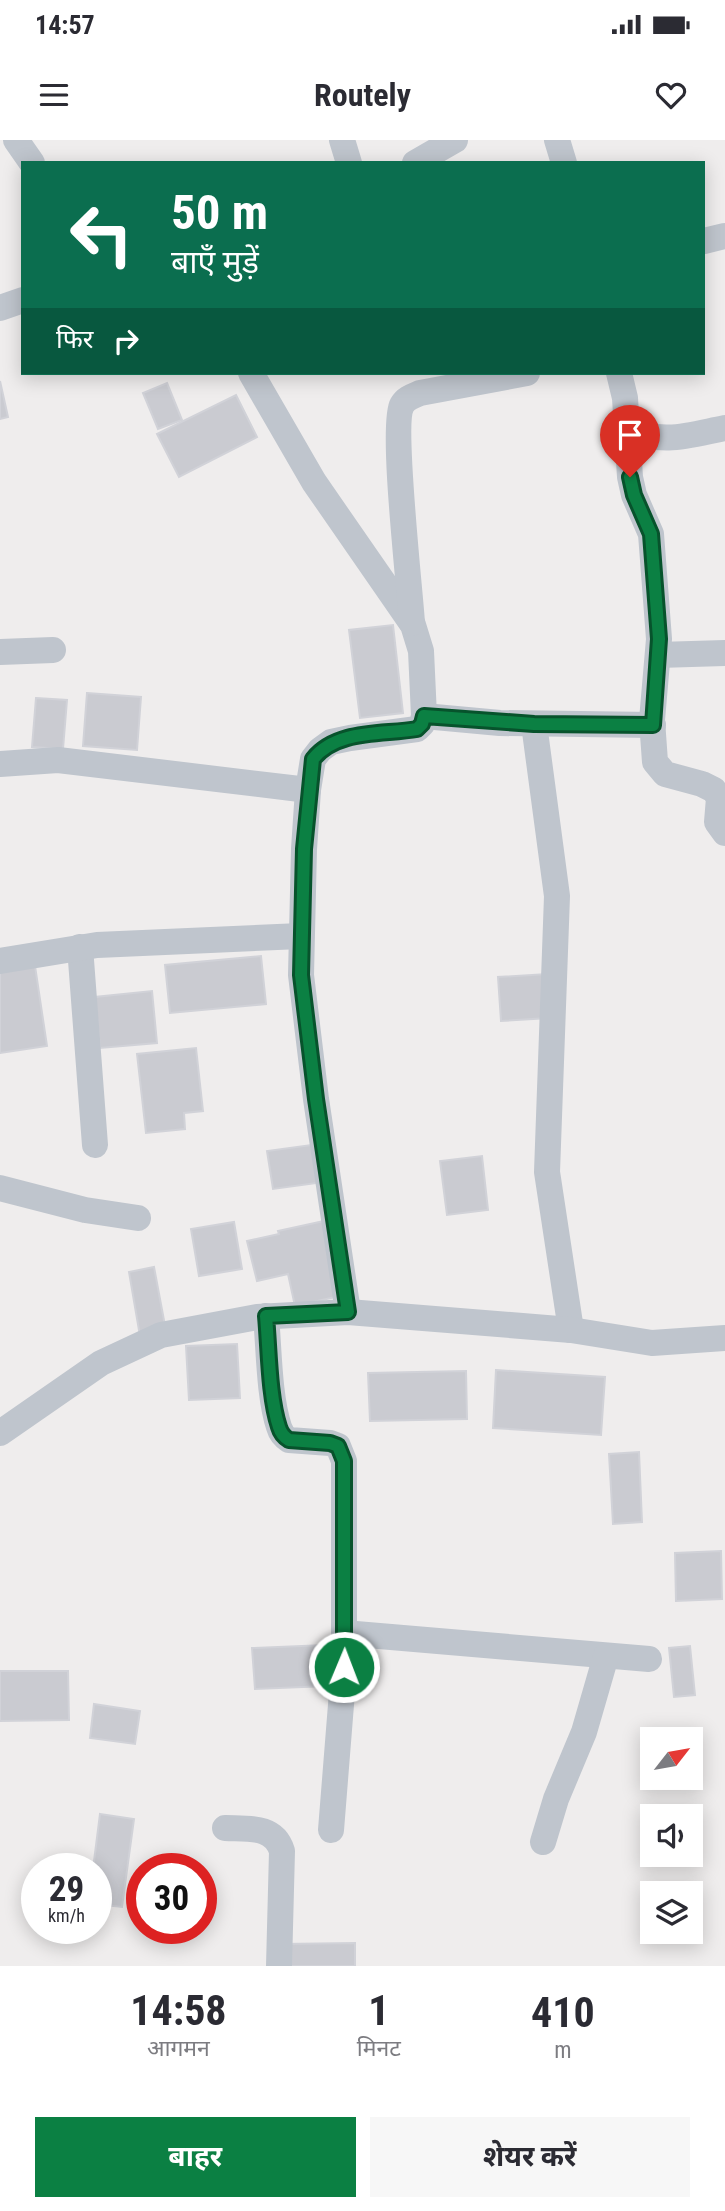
<!DOCTYPE html>
<html lang="hi">
<head>
<meta charset="utf-8">
<style>
	:root { --surface:#fff; --page:#f7f7f7; --text:#2b2b33; --muted:#7c7c81; --accent:#0b8043 }
	body { margin:0; font-family:"Roboto Condensed","Noto Sans Devanagari",sans-serif; background:var(--page); color:var(--text); height:100vh; display:flex; flex-direction:column; font-size:26px; white-space:nowrap }
	* { box-sizing:border-box; margin:0 }
	p { font-size:23px; color:var(--muted) }
	.icon { flex:none; width:38px; height:38px; fill:none; stroke:currentColor; stroke-width:2; stroke-linecap:round; stroke-linejoin:round }
	.map { position:relative; height:1826px; overflow:hidden }
	.side { display:flex; flex-direction:column; background:var(--surface); flex:1 }
	.side>* { flex:none }
	.top-card { position:absolute; left:21px; top:21px; width:684px; height:214px; border-radius:0px; box-shadow:0 4px 18px #0003; background:#0b6e4f; color:#fff; overflow:hidden }
	.needle { width:46px; rotate:59deg }
	.controls { position:absolute; left:640px; top:1587px; display:grid; gap:14px }
	.controls a { display:grid; place-items:center; width:63px; height:63px; border-radius:0px; background:var(--surface); box-shadow:0 4px 18px #0003; font-size:35px }
	.speed { position:absolute; left:21px; top:1713px; display:flex; gap:14px; font-size:35px; font-weight:700; text-align:center }
	.speed>* { display:grid; place-content:center; width:91px; height:91px; border-radius:50%; background:var(--surface); box-shadow:0 4px 18px #0003; line-height:1 }
	.speed small { font-size:18px; font-weight:400 }
	.speed .limit { border:10px solid #d22; background:#fff; color:#111 }
	.pin { position:absolute; display:grid; place-items:center; width:60px; height:60px; color:#fff; margin:-72px -30px; border-radius:50% 50% 50% 0; rotate:-45deg; box-shadow:0 0 7px #0007 }
	.pin .icon { rotate:45deg }
	.me { position:absolute; width:77px; margin:-38px; rotate:1deg; stroke-linejoin:round; filter:drop-shadow(0 0 5px #0008) }
	.turn { display:flex; align-items:center; gap:24px; height:147px; padding:0 35px; font-size:32px }
	.turn .icon { width:91px; height:91px; stroke-width:2.5 }
	.turn b { display:block; font-size:49px; line-height:60px }
	.then { display:flex; align-items:center; height:66px; padding:0 35px; background:#0003; gap:14px; font-size:26px }
	.eta { display:flex; justify-content:space-evenly; align-items:center; height:119px; text-align:center }
	.eta b { font-size:42px; font-weight:700; line-height:49px }
	.primary-button { display:flex; gap:14px; margin-top:auto; padding:14px 35px }
	.primary-button a { flex:1; height:80px; border-radius:0px; background:var(--accent); color:#fff; font-size:28px; font-weight:700; line-height:80px; text-align:center }
	.primary-button a+a { background:var(--page); color:var(--text) }
	.status { display:flex; justify-content:space-between; align-items:center; height:49px; padding:0 35px; background:var(--surface); direction:ltr }
	.status svg { height:19px; fill:currentColor }
	header { display:flex; justify-content:space-between; align-items:center; height:91px; padding:0 35px; background:var(--surface); font-size:32px; font-weight:700 }
	.map>svg:first-child { display:block }
	.building { fill:#cacbd1; stroke:#d1d2d8; stroke-width:2 }
	.lines { fill:none; stroke-linecap:round; stroke-linejoin:round }
	.street { stroke:#bfc5cd; stroke-width:26 }
	.route-casing { stroke:#07532c; stroke-width:18 }
	.route { stroke:#0b8043; stroke-width:12 }
</style>
</head>
<body>
<div class="status"><b>14:57</b><svg viewBox="0 0 49 12"><path d="M0 12V9h3v3zM5 12V6h3v6zM10 12V3h3v9zM15 12V0h3v12zM26 1h20v11H26zM47 4h2v5h-2z"/></svg></div>
<header><svg class="icon" aria-label="menu" viewBox="0 0 24 24"><path d="M4 6h16M4 12h16M4 18h16"/></svg>Routely<svg class="icon" aria-label="heart" viewBox="0 0 24 24"><path d="M12 20l-8-8c-3-5 5-10 8-4 3-6 11-1 8 4z"/></svg></header>
<div class="map">
<svg width="725" height="1826" viewBox="0 0 725 1826">
	<rect width="100%" height="100%" fill="#efeded"/>
	<!-- building -->
	<g class="building">
		<path d="M0 241 8 277 0 279Z"/>
		<path d="M167 243 182 280 158 289 143 253Z"/>
		<path d="M236 255 257 297 179 337 157 294Z"/>
		<path d="M393 485 403 573 360 578 349 490Z"/>
		<path d="M87 553 141 557 137 610 83 606Z"/>
		<path d="M36 558 67 560 63 609 32 607Z"/>
		<path d="M261 816 266 864 170 873 165 825Z"/>
		<path d="M35 826 47 906 0 913V832Z"/>
		<path d="M547 834 549 878 501 881 498 837Z"/>
		<path d="M152 851 157 903 100 908 95 857Z"/>
		<path d="M196 908 203 971 184 973 185 989 146 993 137 914Z"/>
		<path d="M311 1005 317 1043 273 1049 267 1011Z"/>
		<path d="M482 1016 488 1070 447 1075 440 1021Z"/>
		<path d="M324 1081 340 1156 295 1166 288 1134 257 1141 247 1101 279 1094 278 1091Z"/>
		<path d="M234 1082 242 1129 199 1136 191 1089Z"/>
		<path d="M154 1127 166 1191 140 1196 129 1132Z"/>
		<path d="M237 1204 240 1258 189 1260 186 1206Z"/>
		<path d="M496 1230 605 1237 601 1295 493 1288Z"/>
		<path d="M466 1231 467 1279 370 1281 368 1233Z"/>
		<path d="M639 1312 642 1382 613 1384 609 1314Z"/>
		<path d="M721 1411 722 1459 676 1461 675 1413Z"/>
		<path d="M325 1505 327 1546 255 1549 252 1508Z"/>
		<path d="M690 1506 695 1555 674 1557 669 1508Z"/>
		<path d="M0 1531H68L69 1580 0 1581Z"/>
		<path d="M94 1564 140 1571 135 1604 90 1598Z"/>
		<path d="M100 1674 134 1679 122 1767 96 1764V1729H93Z"/>
		<path d="M355 1803V1826H282L281 1804Z"/>
	</g>
	<g class="lines">
		<!-- street -->
		<g class="street">
			<path d="M16 0 32 23"/>
			<path d="M342 0 349 23"/>
			<path d="M557 0 564 23"/>
			<path d="M415 23 455 0"/>
			<path d="M704 101 725 96"/>
			<path d="M0 168 23 160"/>
			<path d="M251 233 314 342 413 485 421 511 424 576 422 584 417 589 350 598 331 602 320 610 313 619 308 650 304 709 301 835 316 959 348 1172"/>
			<path d="M619 233 625 258 630 337 634 355 651 394 659 499 652 580 655 622 665 634 702 644 714 650 719 658 717 682 725 693"/>
			<path d="M627 289C663 305 689 295 725 288"/>
			<path d="M412 483C410 450 391 284 402 265 406 258 413 256 420 253L527 233"/>
			<path d="M0 512 53 510"/>
			<path d="M658 515 725 513"/>
			<path d="M424 576 500 583 653 585"/>
			<path d="M534 584 557 756 547 1032 571 1190"/>
			<path d="M0 624 58 620 308 650"/>
			<path d="M80 807 95 1005"/>
			<path d="M0 821 97 805 301 796"/>
			<path d="M0 1048 85 1070 138 1078"/>
			<path d="M266 1176C269 1209 269 1257 279 1287 281 1294 284 1297 289 1300L330 1303 338 1306 344 1321V1527L331 1690"/>
			<path d="M0 1293 101 1223 161 1195 257 1177 348 1172 571 1190 652 1203 725 1198"/>
			<path d="M344 1493 649 1519"/>
			<path d="M225 1688C248 1689 274 1685 282 1711L279 1826"/>
			<path d="M543 1702 556 1659 584 1592 606 1516"/>
		</g>
	</g>
	<g class="lines">
		<!-- route casing -->
		<g class="route-casing">
			<path id="route" d="M344 1527V1321L338 1306 330 1303 289 1300C284 1297 281 1294 279 1287 269 1257 269 1209 266 1176L348 1172 316 959 301 835 304 709 313 619C337 589 383 595 417 589L422 584 424 576 534 584 653 585 659 499 651 394 634 355 630 337"/>
		</g>
		<!-- route -->
		<use href="#route" class="route"/>
	</g>
</svg>
<div class="controls">
<a><svg class="needle" viewBox="-14 -14 28 28"><path d="M0-13l5 13h-10z" fill="#e53935"/><path d="M0 13l5-13h-10z" fill="#7c7c81"/></svg></a>
<a><svg class="icon" aria-label="sound" viewBox="0 0 24 24"><path d="M4 9h4l5-4v14l-5-4H4zM17 9q2 3 0 6"/></svg></a>
<a><svg class="icon" aria-label="layers" viewBox="0 0 24 24"><path d="M12 4l9 5-9 5-9-5zM3 14l9 5 9-5"/></svg></a>
</div>
<div class="speed"><div>29<small>km/h</small></div><div class="limit">30</div></div>
<div class="pin" style="left:630px;top:337px;background:#d93025"><svg class="icon" aria-label="arrive" viewBox="0 0 24 24"><path d="M6 21V4h12l-3 4 3 4H6"/></svg></div>
<svg class="me" style="left:344px;top:1527px" viewBox="-20 -20 40 40"><circle r="17" fill="#0b8043" stroke="#fff" stroke-width="3"/><path d="M0-11L8 9 0 5-8 9z" fill="#fff"/></svg>
<div class="top-card">
<div class="turn"><svg class="icon" aria-label="left" viewBox="0 0 24 24"><path d="M17 20v-9H6M10 6l-5 5 5 5"/></svg><div><b>50 m</b>बाएँ मुड़ें</div></div>
<div class="then">फिर<svg class="icon" aria-label="right" viewBox="0 0 24 24"><path d="M7 20v-9h11M14 6l5 5-5 5"/></svg></div>
</div>
</div>
<section class="side">
<div class="eta">
<div><b>14:58</b><p>आगमन</p></div>
<div><b>1</b><p>मिनट</p></div>
<div><b>410</b><p>m</p></div>
</div>
<div class="primary-button"><a>बाहर</a><a>शेयर करें</a></div>
</section>
</body>
</html>
